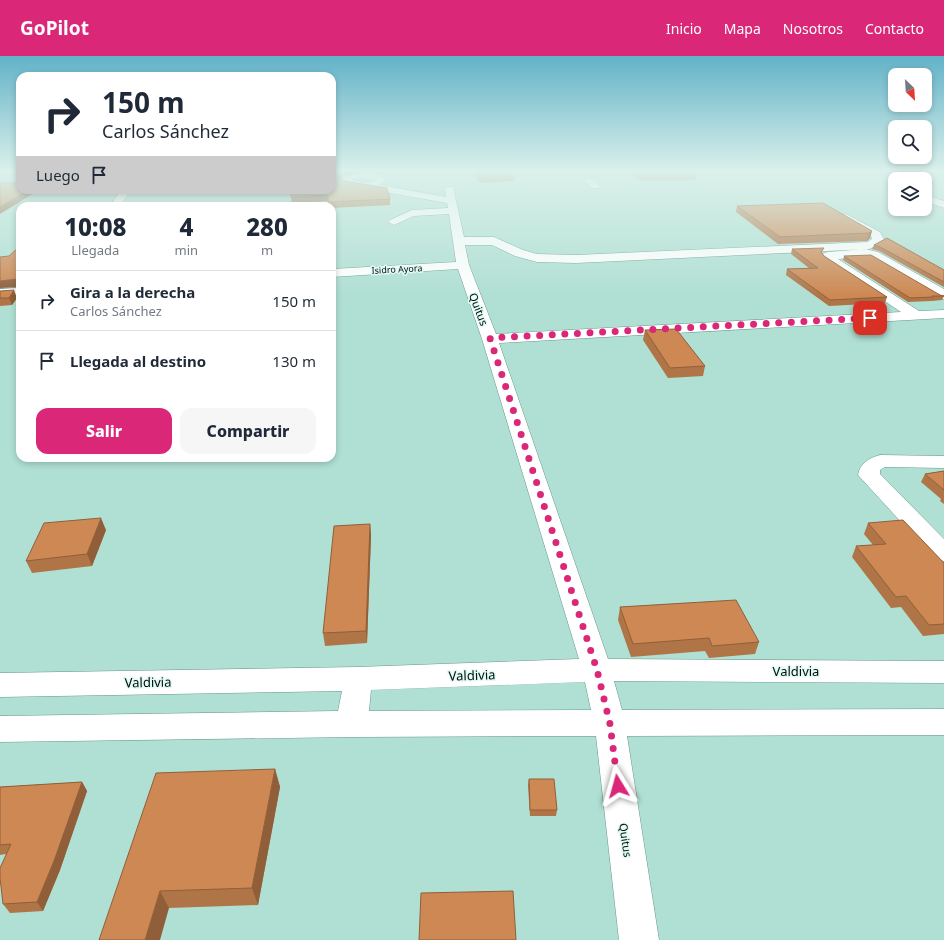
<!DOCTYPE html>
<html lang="es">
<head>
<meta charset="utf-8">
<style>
	:root { --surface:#fff; --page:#f6f6f7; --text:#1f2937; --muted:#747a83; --line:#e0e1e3; --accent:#db2777 }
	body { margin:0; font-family:"Noto Sans",sans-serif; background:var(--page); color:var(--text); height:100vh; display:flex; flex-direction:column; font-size:15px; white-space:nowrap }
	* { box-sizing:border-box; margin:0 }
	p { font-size:13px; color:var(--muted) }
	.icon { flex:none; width:22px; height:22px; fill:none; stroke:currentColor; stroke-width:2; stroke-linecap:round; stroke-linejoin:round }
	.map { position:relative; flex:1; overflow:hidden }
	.sheet { position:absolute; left:16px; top:146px; width:320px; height:260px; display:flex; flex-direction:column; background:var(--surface); border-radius:12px; box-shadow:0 2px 6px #0003 }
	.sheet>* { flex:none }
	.banner { position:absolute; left:16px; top:16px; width:320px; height:122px; border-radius:12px; box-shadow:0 2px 6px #0003; background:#fff; color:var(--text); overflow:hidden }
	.needle { width:26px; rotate:155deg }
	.buttons { position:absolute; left:888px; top:12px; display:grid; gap:8px }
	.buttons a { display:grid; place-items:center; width:44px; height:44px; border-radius:8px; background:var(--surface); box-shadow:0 2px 6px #0003; font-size:20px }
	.pin { position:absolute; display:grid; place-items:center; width:34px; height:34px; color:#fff; margin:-17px; border-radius:8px; box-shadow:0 2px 6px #0006 }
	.me { position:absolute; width:44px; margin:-22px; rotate:352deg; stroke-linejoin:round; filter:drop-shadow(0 0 3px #0008) }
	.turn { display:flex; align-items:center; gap:14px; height:84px; padding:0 20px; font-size:18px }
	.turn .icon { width:52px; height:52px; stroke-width:2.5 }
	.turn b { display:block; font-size:28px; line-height:34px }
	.then { display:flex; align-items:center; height:38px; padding:0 20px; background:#0003; gap:8px; font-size:15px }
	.eta { display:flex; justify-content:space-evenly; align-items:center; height:68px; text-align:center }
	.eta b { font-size:24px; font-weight:800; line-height:28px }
	.primary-button { display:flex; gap:8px; margin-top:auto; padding:8px 20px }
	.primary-button a { flex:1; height:46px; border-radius:12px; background:var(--accent); color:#fff; font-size:16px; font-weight:800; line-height:46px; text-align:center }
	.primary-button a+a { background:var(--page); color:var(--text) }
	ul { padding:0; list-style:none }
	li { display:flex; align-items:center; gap:12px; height:60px; padding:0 20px; border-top:1px solid var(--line) }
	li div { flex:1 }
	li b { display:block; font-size:15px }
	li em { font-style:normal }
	header { display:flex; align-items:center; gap:24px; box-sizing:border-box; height:56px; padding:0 20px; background:var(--accent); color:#fff }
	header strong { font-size:19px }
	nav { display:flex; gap:22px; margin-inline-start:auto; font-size:14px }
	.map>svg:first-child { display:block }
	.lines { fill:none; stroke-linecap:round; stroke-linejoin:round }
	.minor-casing { stroke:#6a978b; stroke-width:1 }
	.minor { fill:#fff; fill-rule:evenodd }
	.wall { fill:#b07547 }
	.shaded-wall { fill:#905f3a }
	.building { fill:#cd8853; stroke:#905f3a }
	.route { stroke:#db2777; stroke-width:7; stroke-dasharray:0 12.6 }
	.labels { text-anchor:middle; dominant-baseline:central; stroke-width:3; stroke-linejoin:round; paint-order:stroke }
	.far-street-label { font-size:9px; fill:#01100d; stroke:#e3faf4 }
	.street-label { font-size:11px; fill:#01100d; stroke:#e3faf4 }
	.near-street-label { font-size:13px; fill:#01100d; stroke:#e3faf4 }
</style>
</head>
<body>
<header>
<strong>GoPilot</strong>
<nav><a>Inicio</a><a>Mapa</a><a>Nosotros</a><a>Contacto</a></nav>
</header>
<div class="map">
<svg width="944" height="884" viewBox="0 0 944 884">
	<rect width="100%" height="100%" fill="#b0dfd3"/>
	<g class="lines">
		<!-- minor casing -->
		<g class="minor-casing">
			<g id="minor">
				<path d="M366 117C374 117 382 118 387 124L380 129 446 141 445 133 447 131H453L464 181H494L523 194 537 198 576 199 867 186 872 183 871 180 842 163 841 161 842 159 846 158 880 176 885 185 883 187 869 193 576 207 537 206 515 200 492 189H465L469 209 496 278 901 256 823 204 821 201 824 197 828 196 865 193 878 196 944 233V243L939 242 870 202 865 201 838 203 919 255 944 254V262L499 287 608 603 944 605V627L614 625 622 654 944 653V679L627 680 659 884H619L596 680 352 681 0 686V660L338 655 342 635 0 641V617L358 611 579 603 482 283 458 213 332 221V213L456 206 449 158 414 160 394 169 388 166 390 164 412 154 448 152 447 147 345 129 340 126 345 120ZM361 122 376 124 369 127 351 124ZM585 626 591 654 369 655 371 634Z"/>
				<path d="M589 122 592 123 600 130 598 132H592L584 125 586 123Z"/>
				<path d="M121 134 130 135 120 150H110Z"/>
				<path d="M925 139 944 145V152L925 145Z"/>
				<path d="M20 232V240L0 241V233Z"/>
				<path d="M880 399 944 400V412L885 411 880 414V418L944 483V505L935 503 858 419C860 407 869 402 880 399Z"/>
			</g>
		</g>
		<!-- minor -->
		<use href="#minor" class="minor"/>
	</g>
	<!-- wall -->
	<g class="wall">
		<path d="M341 116 342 122 341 123 344 125 390 143V149L332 152V150H329L328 145 292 147 291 141Z"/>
		<path d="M368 116H381L382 118Z"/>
		<path d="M473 116H511L514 120V125L480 127Z"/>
		<path d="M628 116H692L696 119 695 124H640Z"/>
		<path d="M737 150 872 175 870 182 867 185 778 188 736 156Z"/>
		<path d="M887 182 944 214V231L879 195 872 193 874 189Z"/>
		<path d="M792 193 822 197 824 200 887 241 885 247 829 250 786 219 787 213 809 212 791 198Z"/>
		<path d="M844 200 940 239 944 240 942 244 932 245H931L908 246 843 204Z"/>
		<path d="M0 235 17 242 12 249 0 250Z"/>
		<path d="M645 274 705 310 703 320 668 322 643 284Z"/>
		<path d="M944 415V448L940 445 941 443 921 426 925 418Z"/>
		<path d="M868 467 944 507V578L923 580 901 551 891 552 852 501 856 490 873 489 864 478Z"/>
		<path d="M370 468 371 480 367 587 325 590 323 577Z"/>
		<path d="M106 474 92 510 32 517 26 505Z"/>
		<path d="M620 551 759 586 755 598 709 602 705 595 631 601 618 564Z"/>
		<path d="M275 713 280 731 258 849 169 852 99 884Z"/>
		<path d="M529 723 557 754 556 760H530L528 729Z"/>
		<path d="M82 726 87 735 60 814 43 855 10 857 3 848 6 798 0 799V731Z"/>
	</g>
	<!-- shaded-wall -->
	<g class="shaded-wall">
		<path d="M341 116 342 122 339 126 338 121Z"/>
		<path d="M344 116H364L345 119 342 121V118Z"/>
		<path d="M29 134H39L0 158V151Z"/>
		<path d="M328 139 329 145 292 147 291 141Z"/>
		<path d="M872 175 870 182 867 185 869 177Z"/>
		<path d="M17 223 20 226V231L0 232V225Z"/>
		<path d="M14 234 17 242 12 249 9 242Z"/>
		<path d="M101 462 106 474 92 510 87 498Z"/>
		<path d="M370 468 371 480 367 587 366 575Z"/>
		<path d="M275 713 280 731 258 849 252 832Z"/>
		<path d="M82 726 87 735 60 814 43 855 37 846Z"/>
		<path d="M160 835 169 852 160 884H145Z"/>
	</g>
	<!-- building -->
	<g class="building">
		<path d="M332 116H341L338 121 344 125 387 132 390 143 328 146V139L291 141V134H332Z"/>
		<path d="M477 116H511L514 120 480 121Z"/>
		<path d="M636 116H692L696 119H640Z"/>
		<path d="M0 127H20V134H29L0 151Z"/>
		<path d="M823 147 872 175 869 177 780 181 737 150Z"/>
		<path d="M887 182 944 214V226L880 191 874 189Z"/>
		<path d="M20 190V226L19 228 17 223 0 225V201L9 200Z"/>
		<path d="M824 192 821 196 824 200 887 241 830 244 787 213 818 212 792 193Z"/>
		<path d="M871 199 940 239 944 240H932L933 241 910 242 844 200Z"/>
		<path d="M14 234 9 242H0V235Z"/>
		<path d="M676 273 705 310 670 312 645 274Z"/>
		<path d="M944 415V434L925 418Z"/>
		<path d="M101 462 87 498 26 505 44 467Z"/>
		<path d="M903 464 944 507V568L929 569 906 540 896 541 856 490 886 488 868 467Z"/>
		<path d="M370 468 366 575 323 577 334 470Z"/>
		<path d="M736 544 759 586 712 590 709 582 633 588 620 551Z"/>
		<path d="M275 713 252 832 160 835 145 884H99L156 717Z"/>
		<path d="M529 723H554L557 754H530Z"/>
		<path d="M82 726 54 805 37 846 3 848 0 822V812L11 788 0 789V731Z"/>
		<path d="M513 835 516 884H419L421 837Z"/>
	</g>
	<!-- sky -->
	<linearGradient id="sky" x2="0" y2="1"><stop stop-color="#62b2c8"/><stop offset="0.48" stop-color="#dbf1eb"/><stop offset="1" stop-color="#dbf1eb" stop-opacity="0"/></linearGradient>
	<rect width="944" height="240" fill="url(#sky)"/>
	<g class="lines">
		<!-- route -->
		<path class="route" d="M618 730 610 668 597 614 490 282 870 262"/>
	</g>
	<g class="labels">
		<!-- far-street labels -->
		<g class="far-street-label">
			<text transform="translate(397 213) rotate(-3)">Isidro Ayora</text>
		</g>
		<!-- street labels -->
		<g class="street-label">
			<text transform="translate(479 253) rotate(69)">Quitus</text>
			<text transform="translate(626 784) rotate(82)">Quitus</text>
		</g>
		<!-- near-street labels -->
		<g class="near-street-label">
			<text x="796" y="615">Valdivia</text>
			<text transform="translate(472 619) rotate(-2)">Valdivia</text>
			<text transform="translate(148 626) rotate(-1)">Valdivia</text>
		</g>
	</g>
</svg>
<div class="buttons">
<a><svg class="needle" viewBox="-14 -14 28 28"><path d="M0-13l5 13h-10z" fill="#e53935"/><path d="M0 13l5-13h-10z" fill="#747a83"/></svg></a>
<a><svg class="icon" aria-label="search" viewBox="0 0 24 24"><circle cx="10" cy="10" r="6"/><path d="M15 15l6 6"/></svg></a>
<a><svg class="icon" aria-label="layers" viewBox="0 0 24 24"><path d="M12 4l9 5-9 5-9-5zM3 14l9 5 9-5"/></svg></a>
</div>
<div class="pin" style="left:870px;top:262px;background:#d93025"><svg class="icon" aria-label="arrive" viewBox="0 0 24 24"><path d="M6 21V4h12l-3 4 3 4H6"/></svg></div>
<svg class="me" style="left:618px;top:730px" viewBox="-20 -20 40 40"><path d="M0-17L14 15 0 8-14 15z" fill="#db2777" stroke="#fff" stroke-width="4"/></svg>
<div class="banner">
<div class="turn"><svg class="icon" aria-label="right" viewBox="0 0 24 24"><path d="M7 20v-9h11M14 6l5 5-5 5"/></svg><div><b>150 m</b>Carlos Sánchez</div></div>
<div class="then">Luego<svg class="icon" aria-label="arrive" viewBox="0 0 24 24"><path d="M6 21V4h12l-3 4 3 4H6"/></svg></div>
</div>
<section class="sheet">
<div class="eta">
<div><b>10:08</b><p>Llegada</p></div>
<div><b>4</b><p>min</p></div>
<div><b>280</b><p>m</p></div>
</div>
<ul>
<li><svg class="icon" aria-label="right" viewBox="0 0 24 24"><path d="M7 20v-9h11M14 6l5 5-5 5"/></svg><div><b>Gira a la derecha</b><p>Carlos Sánchez</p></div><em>150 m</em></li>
<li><svg class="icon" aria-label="arrive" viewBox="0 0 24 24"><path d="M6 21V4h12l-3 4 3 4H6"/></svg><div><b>Llegada al destino</b></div><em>130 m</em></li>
</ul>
<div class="primary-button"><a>Salir</a><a>Compartir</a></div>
</section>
</div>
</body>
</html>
